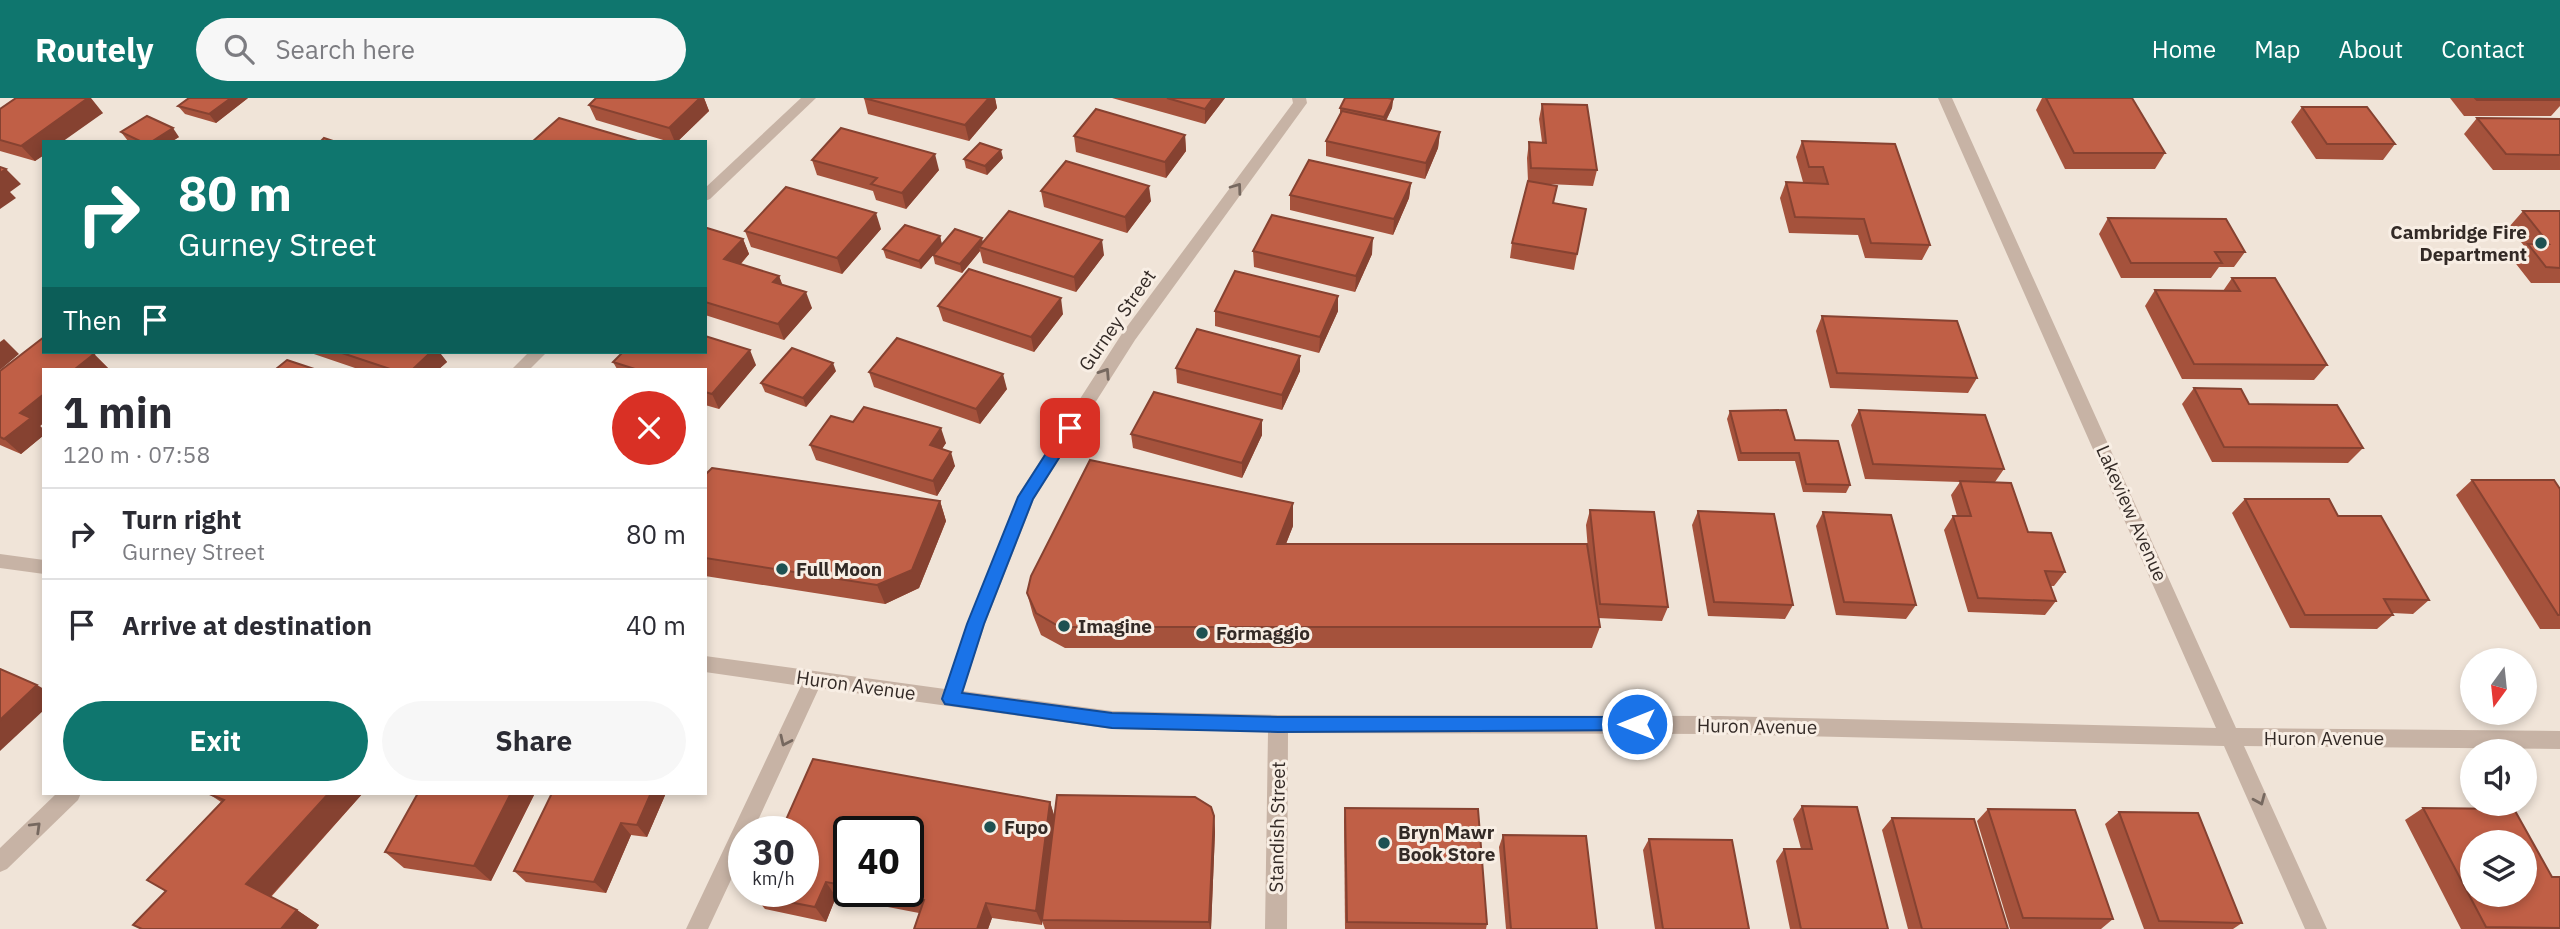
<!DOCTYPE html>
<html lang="en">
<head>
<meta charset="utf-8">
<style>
	:root { --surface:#fff; --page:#f7f7f7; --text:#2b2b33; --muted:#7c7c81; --line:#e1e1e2; --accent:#0f766e }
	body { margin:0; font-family:"IBM Plex Sans",sans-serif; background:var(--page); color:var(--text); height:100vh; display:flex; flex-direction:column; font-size:26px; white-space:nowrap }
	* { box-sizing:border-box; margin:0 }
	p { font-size:23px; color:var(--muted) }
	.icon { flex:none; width:38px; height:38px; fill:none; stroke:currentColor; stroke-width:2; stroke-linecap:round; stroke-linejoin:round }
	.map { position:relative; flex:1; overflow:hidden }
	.drawer { position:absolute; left:42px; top:270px; width:665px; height:427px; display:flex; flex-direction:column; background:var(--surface); border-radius:0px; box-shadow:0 4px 10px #0003 }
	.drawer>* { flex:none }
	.guide { position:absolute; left:42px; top:42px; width:665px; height:214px; border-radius:0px; box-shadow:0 4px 10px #0003; background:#0f766e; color:#fff; overflow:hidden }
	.needle { width:46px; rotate:195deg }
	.fabs { position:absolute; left:2460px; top:550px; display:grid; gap:14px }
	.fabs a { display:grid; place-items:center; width:77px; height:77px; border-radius:50%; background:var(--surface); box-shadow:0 4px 10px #0003; font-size:35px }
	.speed { position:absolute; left:728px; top:718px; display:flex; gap:14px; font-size:35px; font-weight:700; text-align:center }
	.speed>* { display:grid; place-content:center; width:91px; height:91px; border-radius:50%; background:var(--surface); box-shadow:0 4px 10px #0003; line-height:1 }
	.speed small { font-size:18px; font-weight:400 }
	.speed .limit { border:4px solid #111; border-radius:10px; background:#fff; color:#111 }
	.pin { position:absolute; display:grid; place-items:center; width:60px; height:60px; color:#fff; margin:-30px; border-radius:14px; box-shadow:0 4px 10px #0006 }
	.me { position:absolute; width:77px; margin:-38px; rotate:270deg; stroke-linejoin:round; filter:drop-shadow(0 0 5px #0008) }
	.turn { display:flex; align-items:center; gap:24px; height:147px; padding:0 21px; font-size:32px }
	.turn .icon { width:91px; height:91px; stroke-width:2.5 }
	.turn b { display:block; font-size:49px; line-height:60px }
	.then { display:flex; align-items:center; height:66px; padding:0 21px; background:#0003; gap:14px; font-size:26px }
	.round { display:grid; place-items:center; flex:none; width:74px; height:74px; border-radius:37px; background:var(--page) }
	.summary { display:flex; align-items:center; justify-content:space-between; height:119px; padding:0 21px }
	h1 { font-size:42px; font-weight:700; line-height:52px }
	.primary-button { display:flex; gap:14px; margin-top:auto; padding:14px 21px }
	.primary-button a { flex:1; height:80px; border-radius:42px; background:var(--accent); color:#fff; font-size:28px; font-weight:700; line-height:80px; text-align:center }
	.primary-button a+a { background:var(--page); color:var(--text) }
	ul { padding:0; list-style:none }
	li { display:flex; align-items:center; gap:21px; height:91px; padding:0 21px; border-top:2px solid var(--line) }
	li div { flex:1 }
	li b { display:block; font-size:26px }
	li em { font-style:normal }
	header { display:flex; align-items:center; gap:42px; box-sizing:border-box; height:98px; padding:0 35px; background:var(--accent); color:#fff }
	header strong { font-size:33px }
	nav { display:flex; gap:38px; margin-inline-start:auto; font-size:24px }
	.search { width:490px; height:63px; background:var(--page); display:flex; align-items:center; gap:18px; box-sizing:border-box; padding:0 24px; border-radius:38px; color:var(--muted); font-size:26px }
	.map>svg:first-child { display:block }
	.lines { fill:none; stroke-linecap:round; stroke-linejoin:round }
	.minor { fill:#c7b3a5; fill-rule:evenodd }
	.wall { fill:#a5523c; fill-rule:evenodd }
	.shaded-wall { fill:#864231 }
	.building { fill:#c05f46; stroke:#864231; stroke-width:2; fill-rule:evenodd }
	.oneway { stroke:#76685f }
	.route { fill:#1a73e8; stroke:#114b97; stroke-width:2 }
	.poi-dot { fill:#1e5152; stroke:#f8eee4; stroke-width:2.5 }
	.labels { text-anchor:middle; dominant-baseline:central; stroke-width:6; stroke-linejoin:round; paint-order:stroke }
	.poi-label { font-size:19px; font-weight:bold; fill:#332a26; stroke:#f8eee4; text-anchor:start }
	.street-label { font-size:19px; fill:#332a26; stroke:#f8eee4 }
</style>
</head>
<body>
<header>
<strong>Routely</strong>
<div class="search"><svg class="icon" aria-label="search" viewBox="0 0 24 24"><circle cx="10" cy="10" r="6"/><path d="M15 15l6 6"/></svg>Search here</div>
<nav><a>Home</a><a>Map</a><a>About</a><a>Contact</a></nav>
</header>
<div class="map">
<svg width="2560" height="831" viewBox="0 0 2560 831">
	<rect width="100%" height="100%" fill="#f0e4d8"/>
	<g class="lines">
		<!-- minor -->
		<g class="minor">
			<path d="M801 0H816L710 101 705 103V90Z"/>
			<path d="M1292 0H1306L1307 5 1135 242 1034 401 985 526 963 593 1112 613 1278 617 1720 618 2216 630 1938 0H1952L2236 630 2560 633V651L2244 648 2327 831H2305L2224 648 1720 636 1288 635 1287 831H1265L1268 634 1112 631 819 590 753 733H744V754L708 831H686L801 588 705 574V558L945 591 967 526 1020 394 1123 234 1293 5Z"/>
			<path d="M529 254H547L530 271H512Z"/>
			<path d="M0 456 44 462V476L0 470Z"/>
			<path d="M57 695H81L78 702 7 771 0 774V750Z"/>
		</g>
	</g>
	<!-- wall -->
	<g class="wall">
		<path d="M248 0 216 25 185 16 178 8Z"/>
		<path d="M596 0H704L709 13 677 44H670L596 22 589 7Z"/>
		<path d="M864 0H995L997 10 969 43 868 16Z"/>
		<path d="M1112 0H1225L1205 26Z"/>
		<path d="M2042 0H2132L2165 55 2155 71H2065L2036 12Z"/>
		<path d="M2450 0H2560V8L2551 18H2464Z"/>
		<path d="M1393 1 1392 10 1386 23 1440 34 1438 50 1425 81 1326 58V43L1340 17V10Z"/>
		<path d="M1542 6 1597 72 1593 88 1547 86 1554 105 1577 156 1574 172 1510 160 1512 145 1528 83 1527 60 1529 44H1542L1539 21Z"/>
		<path d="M2302 9 2395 46 2383 62 2316 61 2291 24Z"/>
		<path d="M0 11 103 15 44 44V57L35 63 0 53Z"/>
		<path d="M2477 20 2560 21V72H2493L2464 36Z"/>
		<path d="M121 34 179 39 171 44H131L128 43Z"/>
		<path d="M1185 37 1186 53 1166 80 1076 54 1074 38Z"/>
		<path d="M1802 43 1930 147 1922 162 1865 160 1858 137 1789 135 1780 100 1786 84H1803L1796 59Z"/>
		<path d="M1003 60 987 77 966 70 964 61Z"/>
		<path d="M812 62 939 72 906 111 876 102 873 93 817 77Z"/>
		<path d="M1411 85 1409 100 1393 137 1290 112V97Z"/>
		<path d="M1041 93 1151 103 1127 135 1044 109Z"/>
		<path d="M2523 113H2560V185H2531L2513 162 2525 149 2509 129Z"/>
		<path d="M2108 120 2245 154 2234 169H2219L2211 180H2121L2099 136Z"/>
		<path d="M881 131 842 176 751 149 745 133Z"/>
		<path d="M705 132 743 141 749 156 741 166 779 178 782 187 812 210 784 242 705 217Z"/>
		<path d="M940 138 942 147 983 145 1104 157 1076 194 983 165 980 153 962 175 935 166 933 157 921 171 886 160 883 151Z"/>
		<path d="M1253 153 1372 156 1355 194 1254 169Z"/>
		<path d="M2232 180 2327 267 2314 282 2182 281 2145 208 2155 192 2223 193Z"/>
		<path d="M938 208 1063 216 1034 254 943 223Z"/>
		<path d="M1215 213H1338L1319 255 1215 228Z"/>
		<path d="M1822 218 1977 280 1968 295 1830 290 1816 233Z"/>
		<path d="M308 254H441L440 255 447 264 439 271H358Z"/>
		<path d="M94 256 109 271 40 328 44 332V337L21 356 0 347V273Z"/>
		<path d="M1300 258V273L1282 312 1177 285 1176 270Z"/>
		<path d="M613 264 756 267 719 311 705 307V271H617Z"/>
		<path d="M836 273 806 309 765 294 761 285Z"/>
		<path d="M869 274 1007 291 980 326 874 289Z"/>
		<path d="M2194 290 2249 306 2363 350 2348 365 2212 364 2182 306Z"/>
		<path d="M1859 312 2004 371 1995 384 2028 434 2065 474 2054 488H2051L2056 503 2045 517 1968 514 1944 432 1953 418H1957L1951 397 1960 384 1865 381 1851 327Z"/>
		<path d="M1730 313 1795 342 1850 387 1846 395 1803 394 1795 363H1738L1727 321Z"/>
		<path d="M1262 322V337L1242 380 1133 350 1131 336Z"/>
		<path d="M853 324 946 345 942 351 955 368 937 398 816 362 810 347Z"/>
		<path d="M705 377 940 403 946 423 919 490 885 506 705 478Z"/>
		<path d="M2472 382 2560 391V531H2540L2456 397Z"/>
		<path d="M2245 401 2338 418 2429 502 2413 516 2392 515 2393 517 2377 531 2290 530 2232 415Z"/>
		<path d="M1590 412 1668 509 1662 523 1598 520 1600 529 1592 550H1065L1041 537 1033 517 1027 495 1293 428 1286 446 1589 465 1586 427Z"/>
		<path d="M1698 413 1793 507 1785 521 1708 518 1692 427Z"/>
		<path d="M1823 414 1916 507 1906 521 1836 517 1816 428Z"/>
		<path d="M813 661 1050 704 1054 718 1057 697 1195 699 1211 709 1214 718 1215 734 1211 831H1045L1042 823V827L992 820 988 831H914L919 815 836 799 826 824 765 811 753 797 755 793H803V733H781ZM849 733H908V793H849Z"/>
		<path d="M363 695 271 799 297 812 319 827 316 831H141L165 793 147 782 221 704 209 696Z"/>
		<path d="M418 695H535L491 783 404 770 385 754Z"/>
		<path d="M552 695H666L647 739 631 737 606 795 526 784 514 773Z"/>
		<path d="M1802 708 1888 831H1790L1776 763 1784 751H1801L1793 721Z"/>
		<path d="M1345 710 1487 826 1486 831H1345L1344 722Z"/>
		<path d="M2423 710 2552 779H2560V831H2461L2405 722Z"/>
		<path d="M1988 711 2113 821 2101 831H2010L1977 723Z"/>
		<path d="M2119 714 2242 825 2233 831H2144L2105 726Z"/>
		<path d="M1892 720 2008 831H1908L1882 732Z"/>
		<path d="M1503 737 1597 831H1506L1499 749Z"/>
		<path d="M1649 741 1749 831H1655L1643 752Z"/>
	</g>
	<!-- shaded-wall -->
	<g class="shaded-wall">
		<path d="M88 0H91L103 15 62 44H44V57L35 63 21 48Z"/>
		<path d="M231 0H248L216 25 209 16Z"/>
		<path d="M700 0H704L709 13 677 44H675L669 30Z"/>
		<path d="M989 0H995L997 10 969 43 965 27Z"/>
		<path d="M1213 0H1225L1205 26V11Z"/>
		<path d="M1393 1 1392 10 1383 28 1384 19Z"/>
		<path d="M173 30 179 39 171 44H151Z"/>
		<path d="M1440 34 1438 50 1425 81 1426 65Z"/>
		<path d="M1185 37 1186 53 1166 80 1165 64Z"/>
		<path d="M1001 52 1003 60 987 77 985 68Z"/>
		<path d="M935 56 939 72 906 111 902 95Z"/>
		<path d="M6 71 21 86 10 94 16 100 0 111V75Z"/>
		<path d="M1411 85 1409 100 1393 137 1394 121Z"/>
		<path d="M1149 88 1151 103 1127 135 1125 119Z"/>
		<path d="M876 115 881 131 842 176 837 160Z"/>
		<path d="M940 138 942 147 921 171 919 163Z"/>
		<path d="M982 140 984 149H979L980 153 962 175 960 166Z"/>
		<path d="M1373 140 1372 156 1355 194 1356 178Z"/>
		<path d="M743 141 749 156 731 176 724 161Z"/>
		<path d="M1102 142 1104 157 1076 194 1074 179Z"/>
		<path d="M779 178 785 193 773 184Z"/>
		<path d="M806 194 812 210 784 242 778 226Z"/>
		<path d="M1338 198V213L1319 255 1320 239Z"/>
		<path d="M1061 200 1063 216 1034 254 1031 239Z"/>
		<path d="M4 241 19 256 0 272V244Z"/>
		<path d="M750 252 756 267 719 311 712 296Z"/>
		<path d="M430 254H441L440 255 447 264 439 271H413Z"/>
		<path d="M94 256 109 271H75Z"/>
		<path d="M1300 258V273L1282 312V297Z"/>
		<path d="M833 265 836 273 806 309 803 300Z"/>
		<path d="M1003 276 1007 291 980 326 976 311Z"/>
		<path d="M44 296V324L40 328 44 332V337L21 356 4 341 20 315Z"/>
		<path d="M1262 322V337L1242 380V365Z"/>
		<path d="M941 330 946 345 934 362 930 347Z"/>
		<path d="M951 354 955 368 937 398 933 383Z"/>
		<path d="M940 403 946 423 919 490 885 506 877 487Z"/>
		<path d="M1293 405V428L1277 468V446Z"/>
		<path d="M37 587 44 591V612L0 653V622Z"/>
		<path d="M329 695H363L268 801 246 786Z"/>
		<path d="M511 695H535L491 783 474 768Z"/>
		<path d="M651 695H666L647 739 637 727Z"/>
		<path d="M1050 704 1055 720 1042 827 1036 813Z"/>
		<path d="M1214 718 1215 734 1211 831H1210L1209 824Z"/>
		<path d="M621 725 631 737 606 795 594 784Z"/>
		<path d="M826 784 836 799 826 824 815 809Z"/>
		<path d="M986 805 992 820 988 831H977Z"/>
		<path d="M297 812 319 827 316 831H281Z"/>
	</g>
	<!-- building -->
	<g class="building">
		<path d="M16 0H88L21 48 0 42V11Z"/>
		<path d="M189 0H231L209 16 178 8Z"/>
		<path d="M596 0H700L669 30 589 7Z"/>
		<path d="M864 0H989L965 27Z"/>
		<path d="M1167 0H1213L1205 11Z"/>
		<path d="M1345 0H1388L1393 1 1384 19 1340 10Z"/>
		<path d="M2046 0H2132L2165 55H2074Z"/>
		<path d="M2475 0H2560V2H2477Z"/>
		<path d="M1542 6 1587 7 1597 72 1531 70 1529 44 1546 45Z"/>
		<path d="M2302 9H2367L2395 46H2327Z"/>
		<path d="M1096 11 1185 37 1165 64 1074 38Z"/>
		<path d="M1342 13 1440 34 1426 65 1326 43Z"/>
		<path d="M147 18 173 30 151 44H142L121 34Z"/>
		<path d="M559 20 641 44H532Z"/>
		<path d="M2477 20 2560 21V57L2506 56Z"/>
		<path d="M841 30 935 56 902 95 871 86 877 80 812 62Z"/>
		<path d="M324 40 336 44H320Z"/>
		<path d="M1802 43 1895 46 1930 147 1871 145 1864 121 1795 119 1786 84 1828 86 1823 69H1809Z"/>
		<path d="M980 45 1001 52 985 68 964 61Z"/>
		<path d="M1309 62 1411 85 1394 121 1290 97Z"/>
		<path d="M1066 63 1149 88 1125 119 1041 93Z"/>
		<path d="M0 69 6 71 0 75Z"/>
		<path d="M1528 83 1557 88 1553 105 1586 111 1577 156 1512 145Z"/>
		<path d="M786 89 876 115 837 160 745 133Z"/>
		<path d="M1009 113 1102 142 1074 179 979 149Z"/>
		<path d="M2523 113H2560V170L2546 169 2528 146H2549Z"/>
		<path d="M1272 117 1373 140 1356 178 1253 153Z"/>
		<path d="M2108 120 2226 121 2245 154H2215L2222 165H2131Z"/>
		<path d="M905 127 940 138 919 163 883 151Z"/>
		<path d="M707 130 743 141 724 161 779 178 773 184 806 194 778 226 705 204V132Z"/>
		<path d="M955 131 982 140 960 166 933 157Z"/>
		<path d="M969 171 1061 200 1031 239 938 208Z"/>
		<path d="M1235 173 1338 198 1320 239 1215 213Z"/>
		<path d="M2232 180H2275L2327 267 2194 266 2155 192 2240 193Z"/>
		<path d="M1822 218 1957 223 1977 280 1837 275Z"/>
		<path d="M1197 231 1300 258 1282 297 1176 270Z"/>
		<path d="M705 238 750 252 712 296 705 294V271H635L613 264 623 254H705Z"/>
		<path d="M44 239V254H88L94 256 75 271H44V296L20 315 31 320 4 341 0 339V273Z"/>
		<path d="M897 240 1003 276 976 311 869 274Z"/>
		<path d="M792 250 833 265 803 300 761 285Z"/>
		<path d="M339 254H431L413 271H390Z"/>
		<path d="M287 262 314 271H276Z"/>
		<path d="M2194 290 2241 291 2249 306 2337 307 2363 350 2224 349Z"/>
		<path d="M1154 294 1262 322 1242 365 1131 336Z"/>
		<path d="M864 309 941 330 930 347 951 354 933 383 810 347 831 318 853 324Z"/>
		<path d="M1786 312 1795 342 1838 343 1850 387 1806 386 1799 355H1741L1730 313Z"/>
		<path d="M1859 312 1985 317 2004 371 1873 366Z"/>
		<path d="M1090 362 1293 405 1277 446H1587L1600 529H1060L1036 515 1027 495 1031 478Z"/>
		<path d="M712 370 940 403 912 472 877 487 705 460V377Z"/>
		<path d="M2472 382H2554L2560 391V517H2558Z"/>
		<path d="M1960 383 2011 385 2028 434 2051 435 2065 474 2045 473 2056 503 1978 500 1953 418H1971Z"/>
		<path d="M2245 401H2329L2338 418H2381L2429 502 2384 501 2393 517H2305Z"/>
		<path d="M1590 412 1654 414 1668 509 1600 506Z"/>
		<path d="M1698 413 1774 416 1793 507 1714 504Z"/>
		<path d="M1823 414 1891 417 1916 507 1844 504Z"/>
		<path d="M0 571 37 587 0 622Z"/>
		<path d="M813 661 1050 704 1036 813 986 805 977 831H914L924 802 873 793H908V733H849V788L826 784 815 809 753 797 755 793H803V733H781Z"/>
		<path d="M210 695H329L246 786 297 812 281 831H142L133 827 166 793 147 782 224 702 209 696Z"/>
		<path d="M418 695H511L474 768 385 754Z"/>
		<path d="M552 695H651L637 727 621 725 594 784 514 773Z"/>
		<path d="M1057 697 1195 699 1211 709 1214 718 1209 824 1042 822Z"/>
		<path d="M1802 708 1857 709 1888 831H1801L1784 751H1812Z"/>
		<path d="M1345 710 1478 711 1487 826 1347 824Z"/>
		<path d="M2423 710 2514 711 2552 779H2560V830L2486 829ZM2473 744H2525V796H2473Z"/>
		<path d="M1988 711 2075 712 2113 821 2023 820Z"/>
		<path d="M2119 714 2198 715 2242 825 2159 823Z"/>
		<path d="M1892 720 1974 721 2008 831H1922Z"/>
		<path d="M1503 737 1586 738 1597 831H1511Z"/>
		<path d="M1649 741 1732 742 1749 831H1663Z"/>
	</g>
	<!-- one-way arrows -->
	<defs><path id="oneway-chevron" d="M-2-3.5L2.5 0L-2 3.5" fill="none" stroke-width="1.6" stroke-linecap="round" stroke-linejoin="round" transform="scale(1.75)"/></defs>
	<g class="oneway">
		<use href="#oneway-chevron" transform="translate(1237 90) rotate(-54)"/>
		<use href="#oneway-chevron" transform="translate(1105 275) rotate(-57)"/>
		<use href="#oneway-chevron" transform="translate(785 643) rotate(115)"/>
		<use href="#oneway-chevron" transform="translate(2260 702) rotate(67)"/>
		<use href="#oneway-chevron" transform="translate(36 729) rotate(-44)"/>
	</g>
	<!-- route -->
	<path class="route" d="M1070 324 1078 330 1033 401 984 526 962 595 1112 615 1278 619H1637L1646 626 1644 632 1278 634 1112 630 945 606 942 601 967 526 1018 399 1065 326Z"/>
	<!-- markers -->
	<g class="poi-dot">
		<circle cx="2541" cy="145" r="7"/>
		<circle cx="782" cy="471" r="7"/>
		<circle cx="1064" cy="528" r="7"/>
		<circle cx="1202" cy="535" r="7"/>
		<circle cx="990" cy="729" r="7"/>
		<circle cx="1384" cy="745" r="7"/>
	</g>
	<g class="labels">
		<!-- poi labels -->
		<g class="poi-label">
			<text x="2527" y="134" text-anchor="end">Cambridge Fire<tspan x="2527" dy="22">Department</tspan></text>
			<text x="796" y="471">Full Moon</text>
			<text x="1078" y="528">Imagine</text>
			<text x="1216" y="535">Formaggio</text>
			<text x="1004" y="729">Fupo</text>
			<text x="1398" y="734">Bryn Mawr<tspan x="1398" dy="22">Book Store</tspan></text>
		</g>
		<!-- street labels -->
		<g class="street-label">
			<text transform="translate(1117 222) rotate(-55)">Gurney Street</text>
			<text transform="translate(2132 415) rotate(66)">Lakeview Avenue</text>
			<text transform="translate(856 587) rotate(8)">Huron Avenue</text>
			<text transform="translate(1757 628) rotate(1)">Huron Avenue</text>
			<text x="2324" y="640">Huron Avenue</text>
			<text transform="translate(1277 729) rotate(-89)">Standish Street</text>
		</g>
	</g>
</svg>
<div class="fabs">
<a><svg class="needle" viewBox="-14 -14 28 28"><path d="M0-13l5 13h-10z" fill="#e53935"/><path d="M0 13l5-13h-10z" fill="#7c7c81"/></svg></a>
<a><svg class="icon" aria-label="sound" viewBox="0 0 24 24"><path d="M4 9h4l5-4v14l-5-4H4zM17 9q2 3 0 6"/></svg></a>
<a><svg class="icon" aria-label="layers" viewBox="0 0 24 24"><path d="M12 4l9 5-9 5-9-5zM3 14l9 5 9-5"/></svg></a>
</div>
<div class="speed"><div>30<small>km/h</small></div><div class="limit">40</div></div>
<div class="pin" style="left:1070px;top:330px;background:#d93025"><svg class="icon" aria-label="arrive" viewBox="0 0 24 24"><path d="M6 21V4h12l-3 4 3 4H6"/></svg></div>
<svg class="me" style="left:1637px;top:626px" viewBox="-20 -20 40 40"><circle r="17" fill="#1a73e8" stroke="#fff" stroke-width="3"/><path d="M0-11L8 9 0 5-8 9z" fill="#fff"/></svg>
<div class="guide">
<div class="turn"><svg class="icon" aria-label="right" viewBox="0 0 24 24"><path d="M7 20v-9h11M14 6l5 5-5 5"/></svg><div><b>80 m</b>Gurney Street</div></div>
<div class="then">Then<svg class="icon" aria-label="arrive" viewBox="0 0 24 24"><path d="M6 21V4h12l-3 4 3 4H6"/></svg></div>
</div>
<section class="drawer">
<div class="summary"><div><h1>1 min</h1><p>120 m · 07:58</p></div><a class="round" style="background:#d93025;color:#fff"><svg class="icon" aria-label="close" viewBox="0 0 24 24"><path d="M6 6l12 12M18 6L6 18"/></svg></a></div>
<ul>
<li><svg class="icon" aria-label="right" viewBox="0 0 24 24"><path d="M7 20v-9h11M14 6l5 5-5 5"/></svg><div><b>Turn right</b><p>Gurney Street</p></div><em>80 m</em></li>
<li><svg class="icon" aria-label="arrive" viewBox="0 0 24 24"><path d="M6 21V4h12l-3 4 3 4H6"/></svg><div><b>Arrive at destination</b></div><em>40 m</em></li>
</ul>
<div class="primary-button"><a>Exit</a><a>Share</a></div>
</section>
</div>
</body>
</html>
